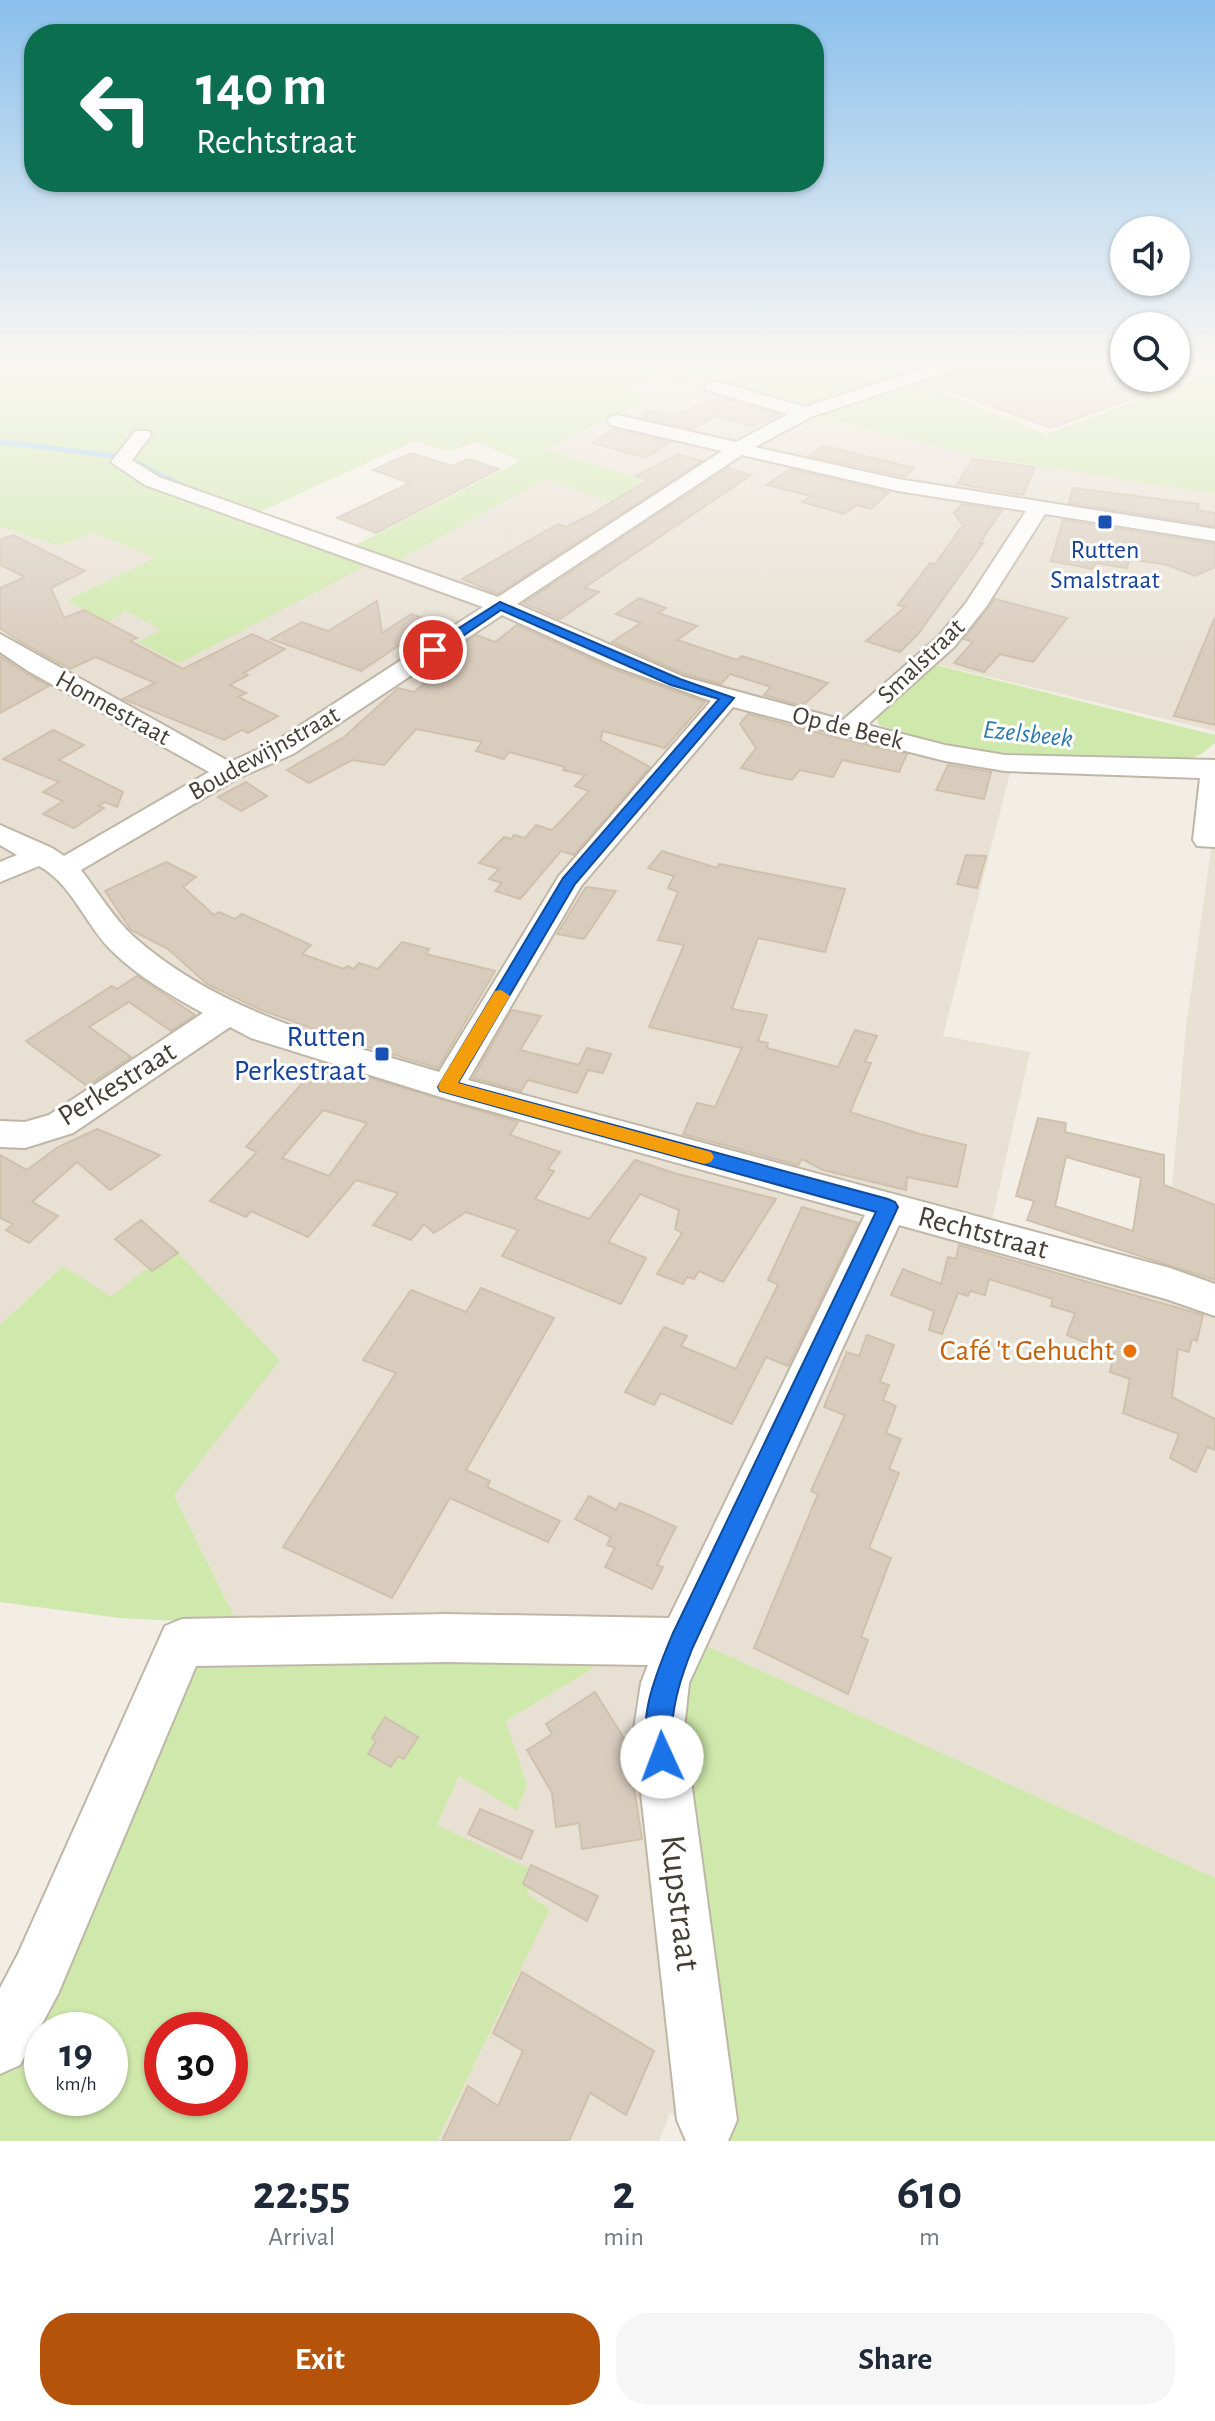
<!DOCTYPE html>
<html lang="en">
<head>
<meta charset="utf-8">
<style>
	:root { --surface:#fff; --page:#f6f6f7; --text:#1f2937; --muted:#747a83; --accent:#b45309 }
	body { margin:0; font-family:"Alegreya Sans",sans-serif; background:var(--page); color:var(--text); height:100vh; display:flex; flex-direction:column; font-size:30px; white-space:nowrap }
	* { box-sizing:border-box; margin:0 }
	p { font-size:26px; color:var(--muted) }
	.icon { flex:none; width:44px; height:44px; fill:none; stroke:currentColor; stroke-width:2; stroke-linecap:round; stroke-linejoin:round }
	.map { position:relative; height:2141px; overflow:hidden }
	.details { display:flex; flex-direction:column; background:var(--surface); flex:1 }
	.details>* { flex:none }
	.top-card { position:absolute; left:24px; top:24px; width:800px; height:168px; border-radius:32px; box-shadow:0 2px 6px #0004; background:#0b6e4f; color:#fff; overflow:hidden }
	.buttons { position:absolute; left:1110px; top:216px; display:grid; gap:16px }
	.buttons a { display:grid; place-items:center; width:80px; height:80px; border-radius:50%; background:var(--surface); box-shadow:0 2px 6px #0004; font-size:40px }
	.speed { position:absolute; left:24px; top:2012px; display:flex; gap:16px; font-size:40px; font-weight:700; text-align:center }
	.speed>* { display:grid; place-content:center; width:104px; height:104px; border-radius:50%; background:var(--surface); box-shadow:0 2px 6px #0004; line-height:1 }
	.speed small { font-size:20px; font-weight:400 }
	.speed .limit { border:12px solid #d22; background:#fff; color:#111 }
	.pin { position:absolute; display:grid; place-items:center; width:68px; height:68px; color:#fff; margin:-34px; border:4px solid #fff; border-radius:50%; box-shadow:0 2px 8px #0007 }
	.me { position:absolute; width:88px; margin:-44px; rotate:358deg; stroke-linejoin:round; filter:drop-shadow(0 0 6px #0008) }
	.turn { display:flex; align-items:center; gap:28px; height:168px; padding:0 40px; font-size:36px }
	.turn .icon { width:104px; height:104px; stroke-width:2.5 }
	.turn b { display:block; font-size:56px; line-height:68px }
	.eta { display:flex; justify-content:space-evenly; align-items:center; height:136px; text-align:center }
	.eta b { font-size:48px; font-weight:700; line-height:56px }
	.action { display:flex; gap:16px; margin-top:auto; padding:16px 40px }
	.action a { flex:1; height:92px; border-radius:32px; background:var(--accent); color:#fff; font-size:32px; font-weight:700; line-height:92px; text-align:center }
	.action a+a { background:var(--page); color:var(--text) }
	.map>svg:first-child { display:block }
	.residential { fill:#e7e0d3 }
	.green { fill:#cfe9ac; fill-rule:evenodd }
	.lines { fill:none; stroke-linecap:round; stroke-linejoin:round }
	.stream { stroke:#9ed2f2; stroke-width:5 }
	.building { fill:#d8ccbd; stroke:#d0c1ad; stroke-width:2; fill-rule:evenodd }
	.minor-casing { stroke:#bfb6a7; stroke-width:4 }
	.minor { fill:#fff; fill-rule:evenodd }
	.route { fill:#1a73e8; stroke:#114b97; stroke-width:2 }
	.slow { fill:#f59e0b }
	.transit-dot { fill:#1a4fb4; stroke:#fff; stroke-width:3 }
	.food-dot { fill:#e8710a; stroke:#fff; stroke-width:3 }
	.labels { text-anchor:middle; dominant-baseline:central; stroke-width:6; stroke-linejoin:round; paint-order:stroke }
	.far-transit-label { font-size:26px; fill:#164399; stroke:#fff }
	.far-street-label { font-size:26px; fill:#453e34; stroke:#fff }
	.far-water-label { font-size:26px; font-style:italic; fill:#2979ac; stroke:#fff }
	.transit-label { font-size:30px; fill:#164399; stroke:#fff; text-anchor:end }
	.street-label { font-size:30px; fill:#453e34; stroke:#fff }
	.food-label { font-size:30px; fill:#c56008; stroke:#fff; text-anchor:end }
	.near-street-label { font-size:36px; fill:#453e34; stroke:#fff }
</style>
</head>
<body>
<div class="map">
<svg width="1215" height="2141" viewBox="0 0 1215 2141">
	<rect width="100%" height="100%" fill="#f3eee5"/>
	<!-- residential -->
	<g class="residential">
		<path d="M660 373 811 417 815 415 975 456 1215 494V731L919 660 845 735 1011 769 943 1036 1030 1052 992 1220 1165 1267 1186 1028 1215 821V1878L669 1630 238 1624 174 1495 279 1359 173 1249 111 1298 63 1266 0 1325V527L59 546 94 533 156 558 68 600 126 611 162 630 139 642 370 564 381 570 546 479 635 485 642 480 544 450 651 400 620 389Z"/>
		<path d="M657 1653 690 2123 670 2113 659 2141H437L550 1909 527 1894 538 1873 437 1826 459 1775 517 1811 527 1785 506 1721 607 1660Z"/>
	</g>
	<!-- green -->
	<g class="green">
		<path d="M0 360H619L660 373 621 389 652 399 545 449 643 480 636 486 660 493 635 510 546 479 392 564 348 549 520 461 478 442 448 452 415 441 253 515 171 485 128 462 113 458C129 486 329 549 370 564L179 663 138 642 161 630 126 611 107 622 67 600 155 558 94 533 59 546 0 527Z"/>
		<path d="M633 360H952L802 409Z"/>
		<path d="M1215 371V494L975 456 815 415 911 381 1047 434Z"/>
		<path d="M932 664 1215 735V743L1203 753 1187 760C1083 762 978 758 879 725L875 715Z"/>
		<path d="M173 1248 280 1360 174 1495 238 1624 120 1618 0 1602V1325L63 1266 111 1297Z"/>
		<path d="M702 1644 1215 1878V2141H724L677 1715Z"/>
		<path d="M607 1660 506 1721 527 1785 517 1811 459 1776 437 1825 539 1873 527 1894 550 1909 437 2141H0V2074L192 1664ZM42 2030H110V2098H42ZM162 2030H230V2098H162Z"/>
	</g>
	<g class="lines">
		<!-- stream -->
		<g class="stream">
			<path d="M0 442 115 456"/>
			<path d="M131 460 183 486"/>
		</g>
	</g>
	<!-- building -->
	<g class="building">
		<path d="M979 360H1064L1161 388 1051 428 926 382 971 367Z"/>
		<path d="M720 397 779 414 751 427 717 415 693 429 639 417 650 411 670 417Z"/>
		<path d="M614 429 671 442 645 458 593 443Z"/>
		<path d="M824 446 914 468 905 477 809 456Z"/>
		<path d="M411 453 452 466 468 459 499 469 376 533 337 518 410 483 373 470Z"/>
		<path d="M678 454 702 461 498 594 462 579 558 524 566 527 592 514 648 480 636 476Z"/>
		<path d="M973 459 1035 467 1023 495 957 484Z"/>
		<path d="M728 468 751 475 584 588 599 592 560 619 524 603Z"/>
		<path d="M790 469 889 492 871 509 857 505 844 514 802 502 811 496 767 485Z"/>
		<path d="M1073 488 1199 504 1197 510 1215 513V526L1069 503Z"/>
		<path d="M962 504 1002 510 980 543H983L918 634 900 652 866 641 905 607 898 605 930 563 935 564 963 525 954 513Z"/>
		<path d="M1063 520 1215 544V567L1195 576 1168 565 1142 561 1129 560 1127 568 1096 563 1092 569 1051 561Z"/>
		<path d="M13 535 85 571 51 588 64 618 84 610 137 638 130 641 183 669 252 634 285 649 244 673 248 675 230 685 246 693 238 697 278 716 248 733 242 730 224 740 123 699 155 683 96 657 70 669 19 641 0 628V588L25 577 0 565V540Z"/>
		<path d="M639 598 666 608 658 613 697 626 677 640 737 660 742 656 828 683 802 706 764 695 771 687 730 674 721 684 685 674 612 642 641 623 616 614Z"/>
		<path d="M995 599 1067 618 1033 662 1000 654 984 672 954 663 973 642 964 639Z"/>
		<path d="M377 601 382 633 411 614 434 622 361 671 271 639 302 622 328 631Z"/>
		<path d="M1215 617V725L1174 716Z"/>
		<path d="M517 625 613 669 705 702 665 748 603 731 600 740 650 767 574 855 561 851 520 899 495 891 502 883 489 879 499 869 479 863 504 837 511 839 514 835 525 838 536 825 552 830 589 791 575 786 585 775 563 770 565 767 509 752 504 759 476 751 482 742 416 729 384 765 352 760 309 783 287 770 344 737 398 688 414 692 455 659 445 656 477 635 495 642Z"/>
		<path d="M0 656 27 674 49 686 0 713Z"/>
		<path d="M748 714 838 738 907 754 899 772 842 760 833 777 800 770 792 780 763 774 741 768 756 748 740 724Z"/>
		<path d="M53 730 84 745 59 760 123 792 117 807 105 802 98 806 104 808 74 828 43 814 63 801 43 792 59 782 3 759Z"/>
		<path d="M948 765 991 772 984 799 936 790Z"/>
		<path d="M246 782 267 796 241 811 218 797Z"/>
		<path d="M662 851 717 868 719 864 845 889 825 952 758 938 732 1009 767 1015 758 1041 768 1043 767 1048 838 1067 855 1030 877 1036 865 1062 871 1063 850 1112 920 1134 966 1145 957 1187 907 1177 906 1190 823 1170 802 1159 798 1165 683 1134 697 1103 715 1107 742 1048 649 1027 684 945 658 940 678 892 668 888 674 876 648 868Z"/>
		<path d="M966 855 986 856 977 888 957 884Z"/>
		<path d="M166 862 196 877 183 887 214 915 219 912 235 919 242 914 311 945 302 954 344 969 347 966 354 969 359 963 378 969 402 942 429 949 426 954 495 971 438 1068 341 1039 259 1009 207 984 168 949 131 930 105 891Z"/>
		<path d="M586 887 616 891 584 939 557 934Z"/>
		<path d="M137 976 195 1015 171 1031 129 1002 89 1027 131 1057 87 1086 26 1041 112 986 117 989Z"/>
		<path d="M512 1010 541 1016 520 1050 579 1065 587 1048 611 1054 603 1073 588 1070 577 1093 528 1080 521 1091 473 1078Z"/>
		<path d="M320 1063 518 1122 510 1135 560 1152 548 1169 554 1171 535 1199 589 1219 635 1160 674 1173 776 1199 723 1282 699 1271 694 1279 687 1277 683 1284 657 1274 682 1233 675 1229 679 1210 640 1194 608 1242 646 1258 621 1304 502 1256 518 1230 466 1212 434 1233 424 1224 411 1240 373 1225 398 1193 356 1180 308 1237 251 1211 246 1217 210 1201 257 1152 246 1147ZM323 1110 367 1123 329 1176 282 1158Z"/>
		<path d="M1038 1118 1066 1123 1065 1132 1164 1155V1185L1215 1205V1280L1027 1220 1034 1201 1016 1196ZM1066 1157 1141 1178 1133 1231 1055 1206Z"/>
		<path d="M97 1129 160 1155 110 1190 77 1162 32 1202 58 1216 29 1243 6 1230 13 1224 0 1218V1155L27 1170 58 1147Z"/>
		<path d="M802 1207 858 1223 788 1366 766 1357 732 1424 661 1393 654 1405 625 1392 664 1327 687 1336 681 1346 736 1369 777 1287V1284L768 1280Z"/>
		<path d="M141 1220 178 1253 152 1271 115 1239Z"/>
		<path d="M959 1245 1203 1315 1197 1341 1192 1339 1189 1352 1178 1349 1172 1397 1215 1419V1450L1207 1447 1196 1472 1170 1458 1179 1434 1123 1413 1130 1379 1110 1372 1114 1354 1067 1335 1075 1313 1051 1306 1053 1299 989 1279 985 1295 970 1291 968 1296 958 1293 942 1334 929 1330 934 1311 891 1295 903 1269 941 1284 948 1257 956 1259Z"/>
		<path d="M481 1288 554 1318 466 1470 490 1481 487 1487 560 1521 548 1542 450 1498 392 1598 283 1547 396 1373 363 1360 411 1290 466 1312Z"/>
		<path d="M867 1335 894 1345 880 1382 889 1385 883 1400 896 1406 886 1433 901 1439 889 1469 899 1473 869 1548 891 1558 861 1637 868 1640 848 1694 754 1648 818 1494 811 1491 845 1415 824 1407 847 1352 859 1356Z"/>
		<path d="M589 1496 616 1510 620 1503 636 1509 676 1527 657 1565 663 1567 652 1589 605 1567 615 1548 607 1545 611 1537 575 1519Z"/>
		<path d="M595 1692 627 1743 642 1839 582 1849 579 1823 556 1827 552 1793 527 1750 552 1734 546 1724Z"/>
		<path d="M385 1717 418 1737 404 1759 398 1756 391 1767 368 1754 376 1741 372 1738Z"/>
		<path d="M480 1809 533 1831 521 1859 468 1834Z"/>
		<path d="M531 1865 598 1896 587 1921 523 1884Z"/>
		<path d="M522 1972 654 2051 626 2115 590 2093 569 2141H442L468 2086 498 2106 523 2051 493 2033Z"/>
	</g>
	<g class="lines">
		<!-- minor casing -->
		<g class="minor-casing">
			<g id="minor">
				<path d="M948 360H972L970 364 811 417 755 447 898 479 1215 529V541L1045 514 986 607 954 647 867 725 945 745 1005 755 1215 760V847L1197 846 1193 840 1200 778 1005 771 945 761 733 707 581 886 468 1080 1170 1268 1215 1284V1316L1166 1299 899 1225 689 1683 684 1729 737 2120 728 2141H686L677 2120 634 1729 641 1683 648 1665 446 1662 196 1666 58 1994 20 2065 0 2074V1988L18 1954 165 1626 182 1619 446 1614 669 1618 865 1215 447 1099 251 1038 230 1027 73 1133 25 1148 0 1147V1121L25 1122 49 1115 203 1013C172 996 137 976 111 950 85 924 72 884 39 866L0 882V862L17 855 0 845V825L52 848 64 856 209 772 28 671 0 652V634L230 762 275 742 483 607 145 485 111 462 135 431H149L151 435 132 460 159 477 498 597 722 451 610 425 608 421 610 417 617 415 736 442 788 414 707 390 704 386 707 382H719L805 407ZM742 455 898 491 1026 511 966 603 938 637 843 720 684 677 517 604ZM502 615 614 666 711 701 559 876 439 1072C332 1040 220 1013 134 937 114 919 98 892 81 870L238 778 293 754Z"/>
				<path d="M1194 360H1215V371Z"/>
			</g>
		</g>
		<!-- minor -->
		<use href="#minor" class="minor"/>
	</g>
	<!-- sky -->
	<linearGradient id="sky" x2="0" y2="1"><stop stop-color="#8ac0ec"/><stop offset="0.55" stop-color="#faf7f3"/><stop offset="1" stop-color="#faf7f3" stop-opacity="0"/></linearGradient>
	<rect width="1215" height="659" fill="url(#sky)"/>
	<!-- route -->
	<path class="route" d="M500 602 680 679 734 698 575 884 458 1083 888 1199 895 1202 898 1207 692 1649C682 1675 673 1701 672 1729 672 1743 677 1753 672 1767L662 1771 652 1767C634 1723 656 1674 673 1633L876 1212 440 1091 438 1087 563 878 719 699 671 685 501 610 438 653H429V647Z"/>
	<!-- slow -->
	<path class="slow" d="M501 990 510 996 458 1083 711 1152 714 1157 711 1162 704 1164 440 1091 438 1087 440 1082 495 991Z"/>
	<!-- markers -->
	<g class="transit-dot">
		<rect x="1097" y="514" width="16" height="16" rx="4"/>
		<rect x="374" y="1046" width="16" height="16" rx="4"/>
	</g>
	<circle class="food-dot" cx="1130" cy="1351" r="8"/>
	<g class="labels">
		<!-- far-transit labels -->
		<g class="far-transit-label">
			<text x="1105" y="550">Rutten<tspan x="1105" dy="30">Smalstraat</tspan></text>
		</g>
		<!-- far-street labels -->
		<g class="far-street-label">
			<text transform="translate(921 661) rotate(-44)">Smalstraat</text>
			<text transform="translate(113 708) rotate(29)">Honnestraat</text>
			<text transform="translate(848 728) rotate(14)">Op de Beek</text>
			<text transform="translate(264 753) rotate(-29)">Boudewijnstraat</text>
		</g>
		<!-- far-water labels -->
		<g class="far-water-label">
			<text transform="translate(1028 734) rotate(6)">Ezelsbeek</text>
		</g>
		<!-- transit labels -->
		<g class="transit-label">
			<text x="366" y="1037">Rutten<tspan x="366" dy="34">Perkestraat</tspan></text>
		</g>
		<!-- street labels -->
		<g class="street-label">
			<text transform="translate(117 1084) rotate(-32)">Perkestraat</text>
			<text transform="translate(983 1233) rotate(15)">Rechtstraat</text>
		</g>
		<!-- food labels -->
		<g class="food-label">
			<text x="1114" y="1351">Café 't Gehucht</text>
		</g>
		<!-- near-street labels -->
		<g class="near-street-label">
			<text transform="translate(680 1903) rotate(83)">Kupstraat</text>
		</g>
	</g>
</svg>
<div class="buttons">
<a><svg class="icon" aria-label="sound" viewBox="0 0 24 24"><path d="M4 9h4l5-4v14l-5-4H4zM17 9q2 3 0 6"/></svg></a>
<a><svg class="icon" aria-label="search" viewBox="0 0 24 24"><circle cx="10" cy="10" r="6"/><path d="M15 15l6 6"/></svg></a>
</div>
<div class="speed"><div>19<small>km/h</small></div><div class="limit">30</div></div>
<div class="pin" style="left:433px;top:650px;background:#d93025"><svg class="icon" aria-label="arrive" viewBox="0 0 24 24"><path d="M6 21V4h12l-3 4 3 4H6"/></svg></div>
<svg class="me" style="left:662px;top:1757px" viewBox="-20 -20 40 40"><circle r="19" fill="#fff"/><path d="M0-13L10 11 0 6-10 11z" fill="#1a73e8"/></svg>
<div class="top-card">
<div class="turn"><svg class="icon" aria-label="left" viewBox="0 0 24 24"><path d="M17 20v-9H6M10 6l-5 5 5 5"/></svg><div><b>140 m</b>Rechtstraat</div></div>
</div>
</div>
<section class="details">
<div class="eta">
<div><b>22:55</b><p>Arrival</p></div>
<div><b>2</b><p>min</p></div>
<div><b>610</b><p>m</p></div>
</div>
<div class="action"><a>Exit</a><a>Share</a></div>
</section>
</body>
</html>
